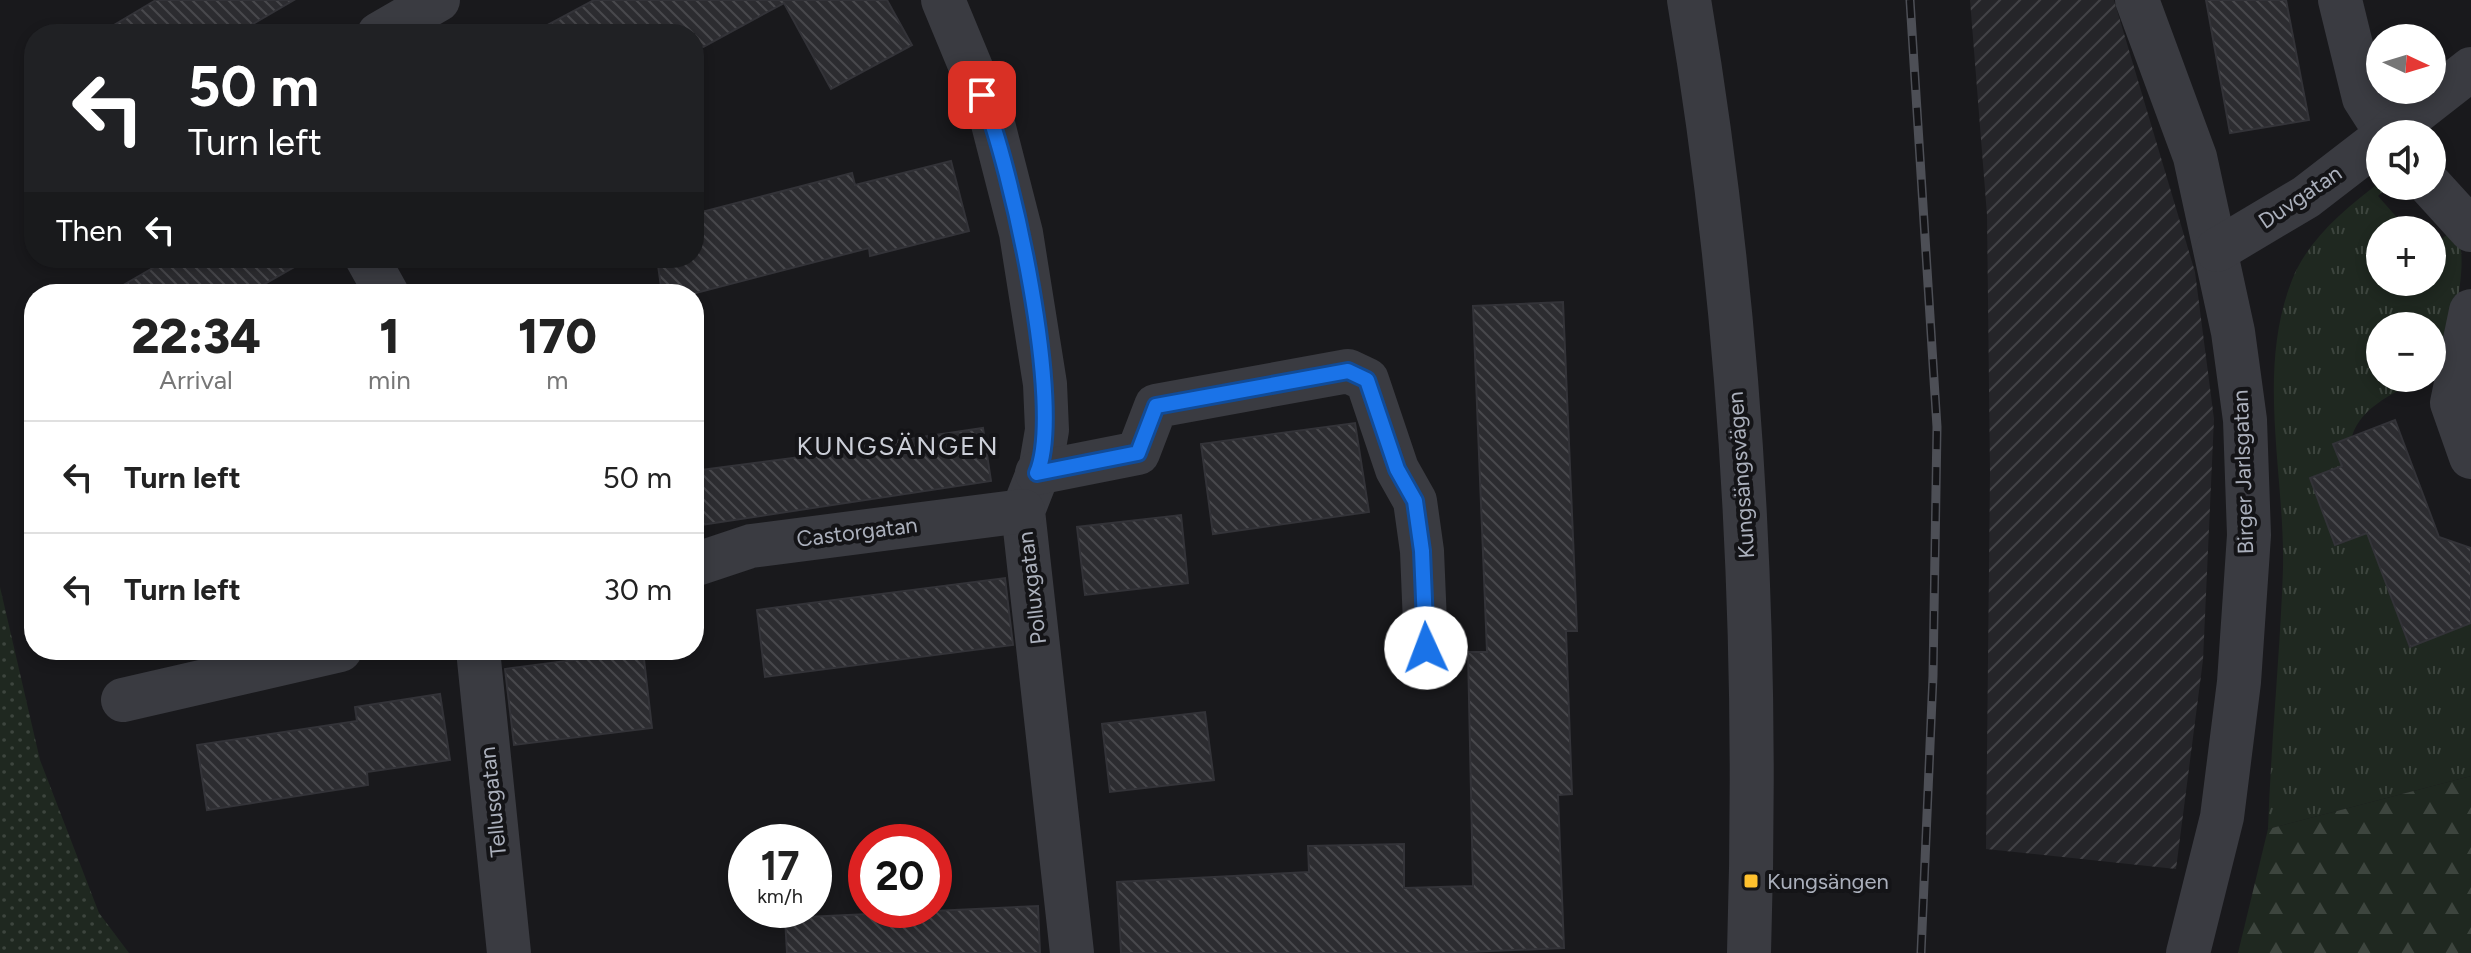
<!DOCTYPE html>
<html lang="en">
<head>
<meta charset="utf-8">
<style>
	:root { --surface:#fff; --page:#f6f6f6; --text:#222; --muted:#767676; --line:#e0e0e0 }
	body { margin:0; font-family:Figtree,sans-serif; background:var(--page); color:var(--text); height:100vh; display:flex; flex-direction:column; font-size:30px; white-space:nowrap }
	* { box-sizing:border-box; margin:0 }
	p { font-size:26px; color:var(--muted) }
	.icon { flex:none; width:44px; height:44px; fill:none; stroke:currentColor; stroke-width:2; stroke-linecap:round; stroke-linejoin:round }
	.map { position:relative; flex:1; overflow:hidden }
	.side { position:absolute; left:24px; top:284px; width:680px; height:376px; display:flex; flex-direction:column; background:var(--surface); border-radius:32px; box-shadow:0 4px 12px #0003 }
	.side>* { flex:none }
	.top-card { position:absolute; left:24px; top:24px; width:680px; height:244px; border-radius:32px; box-shadow:0 4px 12px #0003; background:#202124; color:#fff; overflow:hidden }
	.needle { width:52px; rotate:94deg }
	.fabs { position:absolute; left:2366px; top:24px; display:grid; gap:16px }
	.fabs a { display:grid; place-items:center; width:80px; height:80px; border-radius:50%; background:var(--surface); box-shadow:0 4px 12px #0003; font-size:40px }
	.speed { position:absolute; left:728px; top:824px; display:flex; gap:16px; font-size:40px; font-weight:700; text-align:center }
	.speed>* { display:grid; place-content:center; width:104px; height:104px; border-radius:50%; background:var(--surface); box-shadow:0 4px 12px #0003; line-height:1 }
	.speed small { font-size:20px; font-weight:400 }
	.speed .limit { border:12px solid #d22; background:#fff; color:#111 }
	.pin { position:absolute; display:grid; place-items:center; width:68px; height:68px; color:#fff; margin:-34px; border-radius:16px; box-shadow:0 4px 12px #0006 }
	.me { position:absolute; width:88px; margin:-44px; rotate:358deg; stroke-linejoin:round; filter:drop-shadow(0 0 6px #0008) }
	.turn { display:flex; align-items:center; gap:28px; height:168px; padding:0 32px; font-size:36px }
	.turn .icon { width:104px; height:104px; stroke-width:2.5 }
	.turn b { display:block; font-size:56px; line-height:68px }
	.then { display:flex; align-items:center; height:76px; padding:0 32px; background:#0003; gap:16px; font-size:30px }
	.eta { display:flex; justify-content:space-evenly; align-items:center; height:136px; text-align:center }
	.eta b { font-size:48px; font-weight:800; line-height:56px }
	ul { padding:0; list-style:none }
	li { display:flex; align-items:center; gap:24px; height:112px; padding:0 32px; border-top:2px solid var(--line) }
	li div { flex:1 }
	li b { display:block; font-size:30px }
	li em { font-style:normal }
	.map>svg:first-child { display:block }
	.industrial { fill:url(#industrial-furrows) }
	.grass { fill:url(#grass-tufts) }
	.forest { fill:url(#forest-firs) }
	.park { fill:url(#park-dots) }
	.building { fill:url(#building-back-hatch); stroke:#333338; stroke-width:2 }
	.lines { fill:none; stroke-linecap:round; stroke-linejoin:round }
	.minor { stroke:#3a3b41; stroke-width:44 }
	.rail-casing { stroke:#4d4f56; stroke-width:9 }
	.rail { stroke:#141417; stroke-width:6; stroke-dasharray:18; stroke-linecap:butt }
	.route-casing { stroke:#114b97; stroke-width:20 }
	.route { stroke:#1a73e8; stroke-width:14 }
	.poi-dot { fill:#ffc12e; stroke:#141417; stroke-width:3 }
	.labels { text-anchor:middle; dominant-baseline:central; stroke-width:8; stroke-linejoin:round; paint-order:stroke }
	.street-label { font-size:22px; fill:#abb0bc; stroke:#141417 }
	.poi-label { font-size:22px; fill:#abb0bc; stroke:#141417; text-anchor:start }
	.quarter-label { font-size:26px; letter-spacing:2px; fill:#cccfd8; stroke:#141417 }
</style>
</head>
<body>
<div class="map">
<svg width="2471" height="953" viewBox="0 0 2471 953">
	<defs>
		<pattern id="industrial-furrows" width="10" height="10" patternUnits="userSpaceOnUse" patternTransform="scale(2)"><rect width="10" height="10" fill="#252529"/><path d="M-1 1l2-2M0 10L10 0M9 11l2-2" fill="none" stroke="#424246"/></pattern>
		<pattern id="grass-tufts" width="24" height="20" patternUnits="userSpaceOnUse" patternTransform="scale(2)"><rect width="24" height="20" fill="#1f2820"/><path d="M3 7l-1-3M5 7V3M7 7l1-3M15 17l-1-3M17 17v-4M19 17l1-3" fill="none" stroke="#3d453e"/></pattern>
		<pattern id="forest-firs" width="22" height="20" patternUnits="userSpaceOnUse" patternTransform="scale(2)"><rect width="22" height="20" fill="#1f2820"/><path d="M5 1l3.5 6h-7zM16 11l3.5 6h-7z" fill="#3d453e"/></pattern>
		<pattern id="park-dots" width="8" height="8" patternUnits="userSpaceOnUse" patternTransform="scale(2)"><rect width="8" height="8" fill="#1f2820"/><path d="M2 2h.1M6 6h.1" fill="none" stroke="#3d453e" stroke-width="1.8" stroke-linecap="round"/></pattern>
		<pattern id="building-back-hatch" width="6" height="6" patternUnits="userSpaceOnUse" patternTransform="scale(2)"><rect width="6" height="6" fill="#2c2c30"/><path d="M-1 5l2 2M0 0l6 6M5-1l2 2" fill="none" stroke="#48484c"/></pattern>
	</defs>
	<rect width="100%" height="100%" fill="#19191c"/>
	<!-- industrial -->
	<path class="industrial" d="M1970 0H2114L2195 272 2214 419 2203 660 2176 869 1986 849 1990 473 1987 215Z"/>
	<!-- grass -->
	<path class="grass" d="M2380 182V186H2389L2378 196 2408 230H2380V282H2432V246L2456 228C2471 267 2452 323 2442 364L2432 371V326H2380V378H2422C2396 393 2362 405 2352 436L2333 444 2342 466 2310 478 2335 545 2367 533 2409 646 2471 623V776L2268 829C2271 742 2280 656 2283 569 2285 473 2256 372 2292 280 2308 239 2346 208 2380 182Z"/>
	<!-- forest -->
	<path class="forest" d="M2471 776V953H2238L2268 829Z"/>
	<!-- park -->
	<path class="park" d="M0 587 40 760 99 913 129 953H0Z"/>
	<!-- building -->
	<g class="building">
		<path d="M156 0H294L236 34H99Z"/>
		<path d="M594 0H887L912 45 831 89 784 3 694 52V34H531Z"/>
		<path d="M2206 0H2286L2309 120 2230 133Z"/>
		<path d="M951 161 969 231 870 256 869 248 692 294H662L657 258H694V214L852 173 855 185Z"/>
		<path d="M170 258H310L247 294H108Z"/>
		<path d="M1563 302 1577 631H1566L1572 794 1558 795 1564 948 1444 953H1121L1117 882 1309 872 1308 846 1404 844V888L1473 886 1468 652H1487L1473 306Z"/>
		<path d="M2395 420 2439 537 2471 548V623L2410 647 2367 533 2335 545 2310 478 2342 466 2333 444Z"/>
		<path d="M1355 423 1369 512 1213 534 1201 444Z"/>
		<path d="M983 428 991 481 694 526V471L862 449 861 446Z"/>
		<path d="M1181 515 1188 583 1085 595 1077 527Z"/>
		<path d="M1005 578 1013 645 765 677 757 610Z"/>
		<path d="M643 651 652 728 514 745 505 669Z"/>
		<path d="M440 694 450 760 367 772 368 785 207 810 197 745 357 721 355 707Z"/>
		<path d="M1205 712 1214 780 1110 792 1102 724Z"/>
		<path d="M1038 906 1040 953H787L785 918Z"/>
	</g>
	<g class="lines">
		<!-- minor -->
		<g class="minor">
			<path d="M943 0 991 116 1021 233 1045 384 1047 430 1041 465 1023 511 1072 953"/>
			<path d="M1689 0C1742 314 1759 635 1749 953"/>
			<path d="M2137 0 2195 157 2233 332 2245 420 2249 535 2239 682 2222 817 2188 953"/>
			<path d="M2340 0 2364 98 2387 134"/>
			<path d="M379 34 438 0"/>
			<path d="M2388 134 2471 69"/>
			<path d="M2431 186 2471 230"/>
			<path d="M2217 250 2306 197 2380 140"/>
			<path d="M367 258 387 294"/>
			<path d="M2471 311 2452 403 2471 457"/>
			<path d="M1037 473 1138 453 1156 406 1348 371 1367 380 1397 469 1415 501 1422 551 1426 648"/>
			<path d="M694 565 751 546 1023 511"/>
			<path d="M478 650 509 953"/>
			<path d="M123 700 340 650"/>
		</g>
		<!-- rail casing -->
		<g class="rail-casing">
			<path id="rail" d="M1910 0 1937 427 1933 676 1921 953"/>
		</g>
		<!-- rail -->
		<use href="#rail" class="rail"/>
	</g>
	<g class="lines">
		<!-- route casing -->
		<g class="route-casing">
			<path id="route" d="M982 95C1011 164 1065 408 1037 473L1138 453 1156 406 1348 371 1367 380 1397 469 1415 501 1422 551 1426 648"/>
		</g>
		<!-- route -->
		<use href="#route" class="route"/>
	</g>
	<!-- markers -->
	<rect class="poi-dot" x="1743" y="873" width="16" height="16" rx="4"/>
	<g class="labels">
		<!-- street labels -->
		<g class="street-label">
			<text transform="translate(2300 197) rotate(-34)">Duvgatan</text>
			<text transform="translate(2243 472) rotate(-92)">Birger Jarlsgatan</text>
			<text transform="translate(1741 475) rotate(-94)">Kungsängsvägen</text>
			<text transform="translate(857 532) rotate(-7)">Castorgatan</text>
			<text transform="translate(1032 588) rotate(-97)">Polluxgatan</text>
			<text transform="translate(493 802) rotate(-96)">Tellusgatan</text>
		</g>
		<!-- poi labels -->
		<g class="poi-label">
			<text x="1767" y="881">Kungsängen</text>
		</g>
		<!-- quarter labels -->
		<g class="quarter-label">
			<text x="898" y="446">KUNGSÄNGEN</text>
		</g>
	</g>
</svg>
<div class="fabs">
<a><svg class="needle" viewBox="-14 -14 28 28"><path d="M0-13l5 13h-10z" fill="#e53935"/><path d="M0 13l5-13h-10z" fill="#767676"/></svg></a>
<a><svg class="icon" aria-label="sound" viewBox="0 0 24 24"><path d="M4 9h4l5-4v14l-5-4H4zM17 9q2 3 0 6"/></svg></a>
<a>+</a>
<a>−</a>
</div>
<div class="speed"><div>17<small>km/h</small></div><div class="limit">20</div></div>
<div class="pin" style="left:982px;top:95px;background:#d93025"><svg class="icon" aria-label="arrive" viewBox="0 0 24 24"><path d="M6 21V4h12l-3 4 3 4H6"/></svg></div>
<svg class="me" style="left:1426px;top:648px" viewBox="-20 -20 40 40"><circle r="19" fill="#fff"/><path d="M0-13L10 11 0 6-10 11z" fill="#1a73e8"/></svg>
<div class="top-card">
<div class="turn"><svg class="icon" aria-label="left" viewBox="0 0 24 24"><path d="M17 20v-9H6M10 6l-5 5 5 5"/></svg><div><b>50 m</b>Turn left</div></div>
<div class="then">Then<svg class="icon" aria-label="left" viewBox="0 0 24 24"><path d="M17 20v-9H6M10 6l-5 5 5 5"/></svg></div>
</div>
<section class="side">
<div class="eta">
<div><b>22:34</b><p>Arrival</p></div>
<div><b>1</b><p>min</p></div>
<div><b>170</b><p>m</p></div>
</div>
<ul>
<li><svg class="icon" aria-label="left" viewBox="0 0 24 24"><path d="M17 20v-9H6M10 6l-5 5 5 5"/></svg><div><b>Turn left</b></div><em>50 m</em></li>
<li><svg class="icon" aria-label="left" viewBox="0 0 24 24"><path d="M17 20v-9H6M10 6l-5 5 5 5"/></svg><div><b>Turn left</b></div><em>30 m</em></li>
</ul>
</section>
</div>
</body>
</html>
